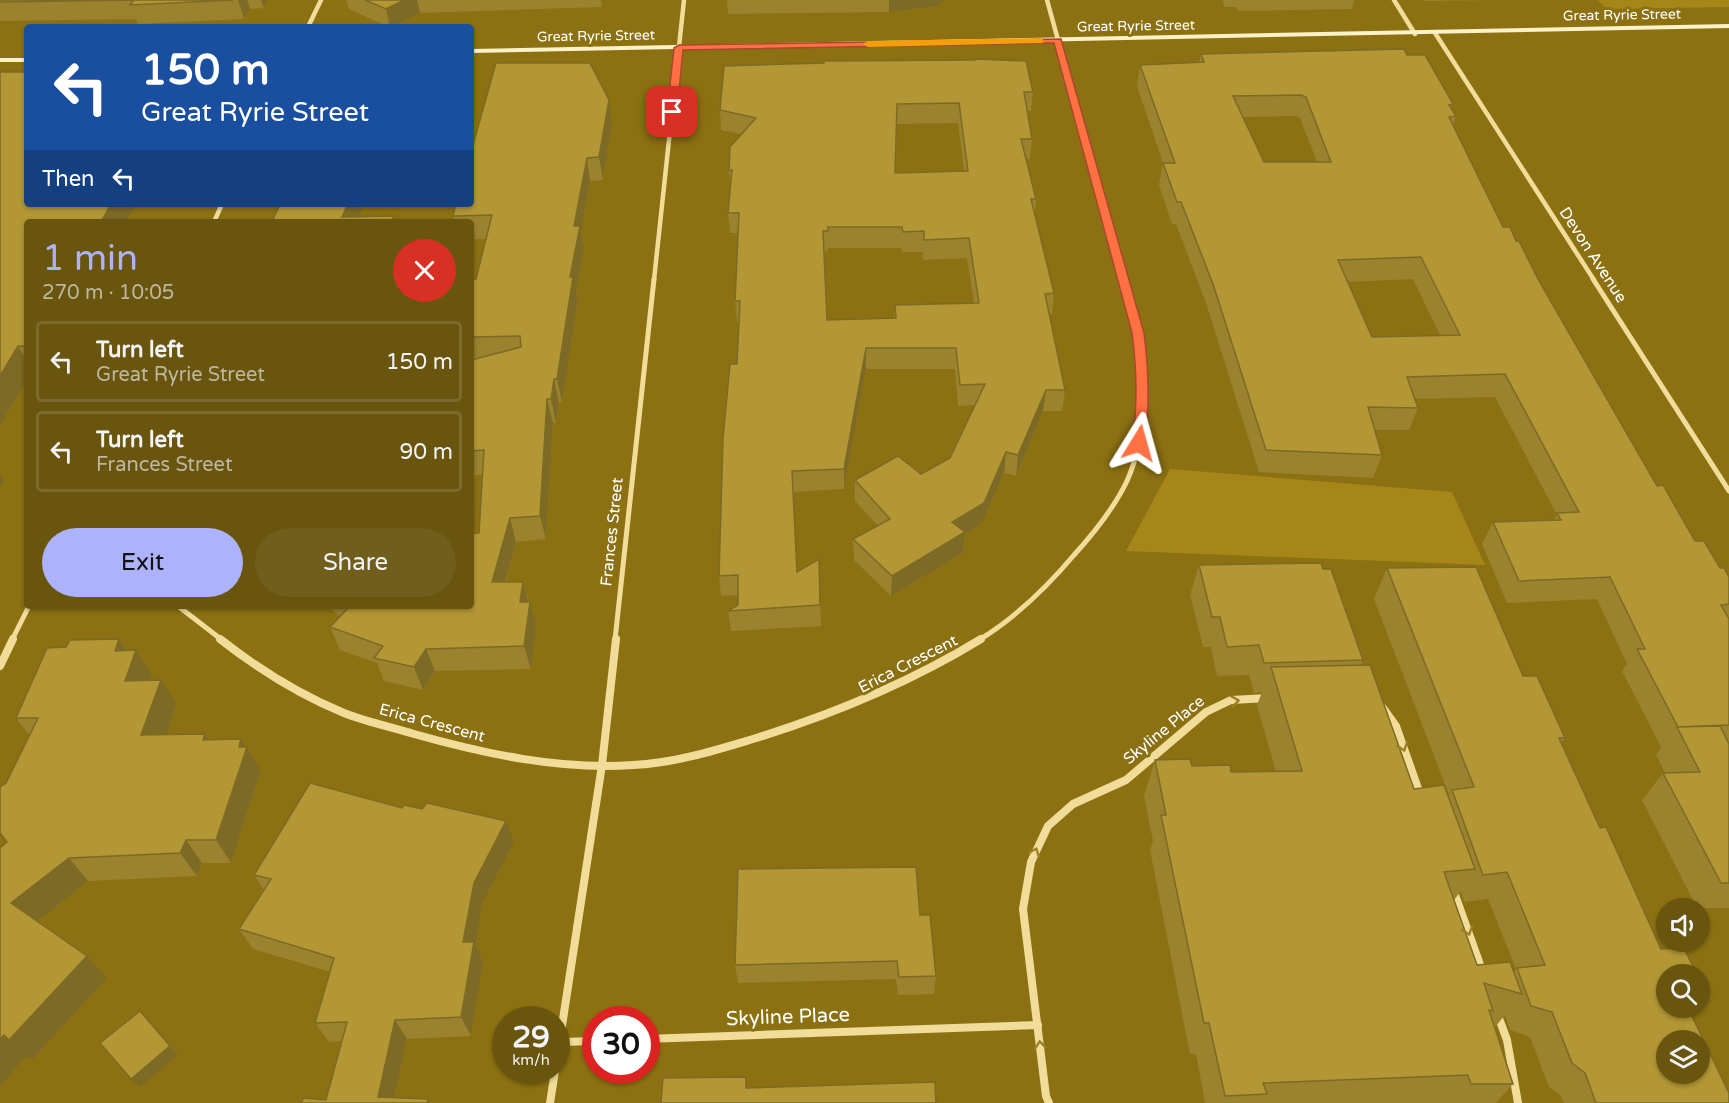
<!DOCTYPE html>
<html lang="en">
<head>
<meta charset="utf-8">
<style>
	:root { --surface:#69550e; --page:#715e1c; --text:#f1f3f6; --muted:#bdb79e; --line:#7c6b2e; --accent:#adb3fa }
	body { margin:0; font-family:"Varela Round",sans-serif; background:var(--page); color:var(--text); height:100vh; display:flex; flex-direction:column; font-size:22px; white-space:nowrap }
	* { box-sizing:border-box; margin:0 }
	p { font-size:20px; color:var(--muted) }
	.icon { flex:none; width:33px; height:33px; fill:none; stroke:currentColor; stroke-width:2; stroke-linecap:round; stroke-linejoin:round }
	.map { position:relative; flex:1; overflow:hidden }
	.details { position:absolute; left:24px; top:219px; width:450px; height:390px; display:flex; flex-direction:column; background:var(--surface); border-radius:6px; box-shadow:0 2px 4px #0004 }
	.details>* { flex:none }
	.top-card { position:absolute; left:24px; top:24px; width:450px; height:183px; border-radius:6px; box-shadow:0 2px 4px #0004; background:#1a4fa0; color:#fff; overflow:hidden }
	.tools { position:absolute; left:1656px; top:898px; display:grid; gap:12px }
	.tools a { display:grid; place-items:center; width:54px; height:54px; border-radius:50%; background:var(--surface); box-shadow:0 2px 4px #0004; font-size:30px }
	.speed { position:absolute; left:492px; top:1006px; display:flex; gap:12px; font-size:30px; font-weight:700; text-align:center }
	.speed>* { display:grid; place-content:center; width:78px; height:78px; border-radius:50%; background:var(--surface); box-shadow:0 2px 4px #0004; line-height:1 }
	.speed small { font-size:15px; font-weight:400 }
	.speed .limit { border:9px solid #d22; background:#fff; color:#111 }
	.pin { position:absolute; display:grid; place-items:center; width:51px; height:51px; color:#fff; margin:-26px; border-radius:12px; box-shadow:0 3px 9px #0006 }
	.me { position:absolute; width:66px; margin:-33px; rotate:8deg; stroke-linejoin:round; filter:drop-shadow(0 0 4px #0008) }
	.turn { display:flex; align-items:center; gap:21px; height:126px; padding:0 18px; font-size:27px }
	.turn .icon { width:78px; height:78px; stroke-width:2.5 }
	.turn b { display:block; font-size:42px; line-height:51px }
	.then { display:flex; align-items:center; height:57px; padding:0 18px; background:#0003; gap:12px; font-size:22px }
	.round { display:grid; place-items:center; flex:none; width:63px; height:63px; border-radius:32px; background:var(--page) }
	.head { display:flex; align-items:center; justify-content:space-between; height:102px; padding:0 18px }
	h1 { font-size:36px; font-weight:600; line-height:45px; color:var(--accent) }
	.primary-button { display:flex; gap:12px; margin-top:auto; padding:12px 18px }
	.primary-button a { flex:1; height:69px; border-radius:36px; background:var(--accent); color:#111; font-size:24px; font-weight:600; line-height:69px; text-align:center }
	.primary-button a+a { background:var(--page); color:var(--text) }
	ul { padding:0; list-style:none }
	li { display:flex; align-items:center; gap:18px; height:81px; margin:0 12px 9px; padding:0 6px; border:3px solid var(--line); border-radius:6px }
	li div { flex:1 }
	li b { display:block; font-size:22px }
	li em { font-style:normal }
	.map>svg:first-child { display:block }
	.green { fill:#a68619 }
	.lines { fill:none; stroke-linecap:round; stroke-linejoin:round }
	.street-far2 { stroke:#f1dd99; stroke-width:4.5 }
	.street-far1 { stroke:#f1dd99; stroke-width:5 }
	.street { stroke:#f1dd99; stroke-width:8 }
	.secondary { fill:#fcf1c8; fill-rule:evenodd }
	.wall { fill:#9a822e; fill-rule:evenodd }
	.shaded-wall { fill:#7d6a25 }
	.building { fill:#b39735; stroke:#7d6a25; stroke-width:1.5; fill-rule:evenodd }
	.oneway { stroke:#9b8126 }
	.route { fill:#ff7043; stroke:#a6492c; stroke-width:1.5 }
	.slow { fill:#f59e0b }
	.labels { text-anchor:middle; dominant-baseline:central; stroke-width:6; stroke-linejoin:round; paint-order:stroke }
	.far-street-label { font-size:14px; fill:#fff; stroke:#8c7112 }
	.street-label { font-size:16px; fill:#fff; stroke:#8c7112 }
	.near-street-label { font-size:20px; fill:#fff; stroke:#8c7112 }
</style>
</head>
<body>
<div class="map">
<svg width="1729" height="1103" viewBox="0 0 1729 1103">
	<rect width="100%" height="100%" fill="#8c7112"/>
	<!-- green -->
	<g class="green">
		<path d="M1598 0H1729V7L1606 9Z"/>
		<path d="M1170 469 1452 492 1485 565 1126 551Z"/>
	</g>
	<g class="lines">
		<!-- street-far2 -->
		<g class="street-far2">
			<path d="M1047 0 1124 280"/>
			<path d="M1394 0 1415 34"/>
			<path d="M308 27 321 0"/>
			<path d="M1435 33 1594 280"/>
			<path d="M214 222 222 204"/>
			<path d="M654 280 684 0"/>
		</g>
		<!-- street-far1 -->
		<g class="street-far1">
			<path d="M1593 279 1729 491"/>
			<path d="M178 606 222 640"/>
			<path d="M12 640 29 606"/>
			<path d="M615 640 654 279"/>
			<path d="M979 640C1015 618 1047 587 1074 555 1094 533 1114 508 1127 481 1156 416 1141 344 1123 279"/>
		</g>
		<!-- street -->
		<g class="street">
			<path d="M220 639C257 668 300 695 344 713 367 722 391 727 414 734 485 754 559 770 633 765 675 763 713 751 753 739 834 714 909 683 981 639"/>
			<path d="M0 666 13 639"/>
			<path d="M1383 708 1396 726 1420 794"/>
			<path d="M1454 892 1482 970"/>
			<path d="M1497 1013 1507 1040 1518 1103"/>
			<path d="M646 1039 1038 1025"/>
			<path d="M560 1042 596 1041"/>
			<path d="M556 1065 602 765 616 639"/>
			<path d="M550 1103 555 1071"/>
			<path d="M1049 1103 1046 1096 1023 909 1031 862 1048 826 1073 804 1126 780 1206 712 1231 700 1268 698"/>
		</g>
		<!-- secondary -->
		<g class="secondary">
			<path d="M1729 24V28L471 53V49Z"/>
			<rect x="0" y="58" width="27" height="4"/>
		</g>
	</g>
	<!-- wall -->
	<g class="wall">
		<path d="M0 0H268L264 8 250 9 244 19 138 24 136 19 0 21Z"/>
		<path d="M346 0H601L602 7 420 13 393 27H388L349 9Z"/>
		<path d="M727 0H943L939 6 889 12 728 14Z"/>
		<path d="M1222 0H1354L1352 9 1238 11 1237 7H1225Z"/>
		<path d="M1424 0H1496L1425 1Z"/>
		<path d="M1201 54 1407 55 1453 104 1451 108 1456 116 1453 125 1503 227 1516 241 1657 486 1695 541 1729 577V908H1697L1642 800 1663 773H1665L1656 755 1661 747 1622 671 1627 664 1597 599 1507 603 1482 544 1493 522 1554 520 1557 515 1495 397 1415 399 1418 408 1409 430H1374L1382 455 1373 478 1259 472 1207 306 1176 224H1172L1159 185 1163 163 1137 86 1140 65 1199 63ZM1296 116 1300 118 1317 162H1264L1243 117ZM1413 279 1440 335 1372 337 1348 282Z"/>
		<path d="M0 72 136 204 126 222H27V380L0 426Z"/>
		<path d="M1033 92 1031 111H1027L1032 139 1030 159H1026L1036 199 1035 213 1054 293 1052 314H1049L1065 390 1062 411H1043L1016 476 1004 473 982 523 965 534 963 553 891 596 854 560 853 539 878 526 855 501V480L921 474 950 458 975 405 958 406 955 369H866L844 489 793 492 797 572 819 559 821 626 731 631 728 611 738 605V595L721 596 719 576 737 364 739 322H737L735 301 739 233H730L728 213 730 187 729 170 741 134 721 130 720 110ZM958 123 964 171 895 173 897 124ZM828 248H901L902 252H923V260L967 258 974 303 895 305 894 318 827 320 824 252 828 251Z"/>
		<path d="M612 123 603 180 590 181 581 234 584 249 576 294 578 300 562 402 559 403 556 423H553L546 539 516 542 506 582H523L536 625 531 669 435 671 423 690 384 681 377 663 340 650 330 627 340 616 327 606H471L479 533 482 474 471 476V279H476L486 239H471V222H454L453 216Z"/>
		<path d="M1199 565 1363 660 1361 665 1414 789 1448 797 1449 795 1374 599 1387 568 1523 676 1565 738 1561 744 1666 1008H1689V1009L1729 1103H1564L1561 1096 1549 1087 1530 1037 1510 1030 1505 1015 1496 1026 1494 1025 1513 1084 1496 1103H1205L1196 1054H1190L1150 850 1153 841 1144 796 1155 760 1231 772H1276L1257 705 1262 692 1254 693 1249 675 1217 676 1211 647H1203L1190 595ZM1461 891 1464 902 1488 899 1516 969 1514 972 1477 965 1454 900Z"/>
		<path d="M119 639 127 650H136L152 675 150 680 177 704 166 735 205 734 209 740 247 747 261 771 231 863H202L197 876 88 881 37 922 107 978 32 1060 27 1055 0 1087 7 842 6 783 29 735 16 718 66 647Z"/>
		<path d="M514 842 482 904 476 945 483 962 471 1036 407 1039 394 1098 326 1100 342 1041 329 1042 315 1023 330 972 253 949 239 929 264 890 254 875Z"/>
		<path d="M920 915 936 976 934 994 898 995 896 979 738 983 735 965Z"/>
		<path d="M1700 980 1706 993 1700 999Z"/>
	</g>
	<!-- shaded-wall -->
	<g class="shaded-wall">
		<path d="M238 0H247L250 9 244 19Z"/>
		<path d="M261 0H268L264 8Z"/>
		<path d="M404 0H417L420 13 393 27H390L386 9Z"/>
		<path d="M889 0H943L939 6 889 12Z"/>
		<path d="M609 100 612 123 603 180 599 157Z"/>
		<path d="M587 158 590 181 581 234 584 249 576 294 578 300 562 402 557 379 570 277 574 226Z"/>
		<path d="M111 204H136L126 222H101Z"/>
		<path d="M348 204H364L357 222 342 217Z"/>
		<path d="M18 346 27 361V380L0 426V376Z"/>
		<path d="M866 348V369L844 489V469Z"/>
		<path d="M554 379 559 403 556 423 551 399Z"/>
		<path d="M1046 390 1043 411 1016 476 1018 455Z"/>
		<path d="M547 399 553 423 546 539 540 516Z"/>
		<path d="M1006 452 1004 473 982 523 965 534 963 553 891 596 892 576 952 522Z"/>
		<path d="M0 475 4 481 0 488Z"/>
		<path d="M510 518 516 542 499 605 492 582Z"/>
		<path d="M523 582 529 605 520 602Z"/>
		<path d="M530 602 536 625 531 669 524 646Z"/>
		<path d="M119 639 133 659 136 650 152 675 141 705 125 681 115 651Z"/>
		<path d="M426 649 435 671 423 690 414 667Z"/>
		<path d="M161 680 177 704 158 759 141 735Z"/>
		<path d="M205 734 220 758 203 740Z"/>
		<path d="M241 739 246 748 247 747 261 771 231 863 216 840Z"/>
		<path d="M506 821 514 842 482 904 476 945 483 962 471 1036 461 1017 463 942 474 883Z"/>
		<path d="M186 840 202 863 197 876 180 853Z"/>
		<path d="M69 858 88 881 33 925 11 903Z"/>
		<path d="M87 956 107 978 32 1060 9 1040Z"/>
		<path d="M148 1020 178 1055 140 1087 131 1079Z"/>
		<path d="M395 1020 407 1039 393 1103 378 1097Z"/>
		<path d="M4 1035 27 1055 0 1087V1039Z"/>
	</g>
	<!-- building -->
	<g class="building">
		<path d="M0 0H233L130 5 134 0 0 2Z"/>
		<path d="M365 0H404L386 9Z"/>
		<path d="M1404 49 1407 55H1425L1453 104 1449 105 1456 116 1449 117 1503 227H1510L1516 241H1519L1539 281 1657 486 1663 485 1695 541H1704L1720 568H1724L1729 577V604L1721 605 1729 619V725L1678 727 1637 649H1645L1610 577 1519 581 1493 522 1561 520 1557 513 1579 512 1505 374 1407 377 1418 408 1368 407 1382 455 1266 450 1213 284 1181 202H1177L1163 163H1175L1140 65 1204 62 1201 54ZM1301 95 1306 97 1331 162H1264L1233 96ZM1421 257 1460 335 1372 337 1338 260Z"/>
		<path d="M975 59 1026 61 1033 92H1024L1032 139H1021L1036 199H1031L1054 293 1045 294 1065 390H1046L1018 455 1006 452 984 503 952 522 965 532 892 576 853 539 890 519 855 480 898 456 921 474 950 458 985 384 960 385 956 348H866L844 469 792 471 797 572 819 559 820 605 728 611 738 605V575L719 576 723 439 730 364H737L740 301H735L739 213H728L732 170H729L730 147 756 118 720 110 724 66 824 63V61L975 60ZM959 103 968 171 895 173 897 104ZM828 227H902L903 232 924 231V240L969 238 979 303 895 305 896 318 827 320 823 231H828Z"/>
		<path d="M496 63H590L609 100 599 157 587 158 574 226H580L570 277H573L557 379H554L551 399H547L540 516 510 518 492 582H523L520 602H530L524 646 426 649 414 667 374 658 383 646 330 627 349 607 348 606H471V533H479L484 450 471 451V360L521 347 520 336 471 337V279H476L492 215 453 216 456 204H471V152Z"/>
		<path d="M0 72H27V204H111L101 222H27V346H18L0 376Z"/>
		<path d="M280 204H348L342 217 394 216 391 222H272Z"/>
		<path d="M1321 563 1323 569H1331L1363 660 1264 663 1259 645 1227 647 1220 617H1212L1199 565Z"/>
		<path d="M1476 567 1523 676H1537L1565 738H1559L1600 828 1606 827 1661 949 1684 948 1697 975H1666V1008H1688L1729 1093V1103H1596L1585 1073 1572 1063 1552 1012 1531 1006 1517 968 1545 965 1507 872 1483 875 1452 790 1474 787 1387 568ZM1666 1041H1700V1074H1666Z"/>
		<path d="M119 639 115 651 136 650 125 681 161 680 141 735 205 734 203 740 241 739 239 747H247L216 840H186L180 853 69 858 11 903 87 956 9 1040 4 1035 0 1039V848L7 842 0 833V787L6 783 38 718H16L47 648 66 647 70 640Z"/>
		<path d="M1370 665 1414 789 1444 785 1475 869 1444 872 1477 965 1510 962 1522 994 1484 983 1493 1011 1489 1010 1513 1084H1471L1468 1075 1263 1083 1267 1094 1225 1096 1209 1023H1204L1161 815H1166L1155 760 1190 759 1192 766 1230 765 1231 772 1302 771 1271 667Z"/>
		<path d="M1720 726 1729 744V883H1721L1663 773 1700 772 1677 727Z"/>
		<path d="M310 783 402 808 404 805 422 809 427 803 506 821 474 883 463 942H474L461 1017 395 1020 378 1097 428 1099 427 1103H302L303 1098 326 1100 347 1022 315 1023 334 958 239 929 271 879 254 875Z"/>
		<path d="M916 867 920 915H930L936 976 899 977 897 961 735 965 738 869Z"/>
		<path d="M1700 980 1706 993H1700Z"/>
		<path d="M140 1011 170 1046 131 1079 100 1043Z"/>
		<path d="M746 1077V1088L935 1082 936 1103H661L663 1078Z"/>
	</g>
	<!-- one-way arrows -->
	<defs><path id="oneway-chevron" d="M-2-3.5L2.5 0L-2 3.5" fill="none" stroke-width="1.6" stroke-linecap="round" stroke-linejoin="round" transform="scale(1.5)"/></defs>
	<g class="oneway">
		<use href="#oneway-chevron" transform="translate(1235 701) rotate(-9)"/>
		<use href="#oneway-chevron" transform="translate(1403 747) rotate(71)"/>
		<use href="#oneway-chevron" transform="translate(1035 852) rotate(-68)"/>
		<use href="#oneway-chevron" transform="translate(1468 931) rotate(71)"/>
		<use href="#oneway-chevron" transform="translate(1040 1045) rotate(-96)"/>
	</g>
	<!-- route -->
	<path class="route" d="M1061 39 1144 333C1149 371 1150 405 1145 443L1139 448 1132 443C1138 405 1137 371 1132 333L1054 43 683 50 677 112 672 115 667 112 674 48 679 45Z"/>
	<!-- slow -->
	<path class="slow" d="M1040 38 1043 39V43L868 47 863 44 868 41Z"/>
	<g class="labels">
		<!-- far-street labels -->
		<g class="far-street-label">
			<text transform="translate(1622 15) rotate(-1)">Great Ryrie Street</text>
			<text transform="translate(1136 26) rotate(-1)">Great Ryrie Street</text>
			<text transform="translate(596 36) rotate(-1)">Great Ryrie Street</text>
		</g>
		<!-- street labels -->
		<g class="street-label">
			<text transform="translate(1593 255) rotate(57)">Devon Avenue</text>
			<text transform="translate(612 532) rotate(-84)">Frances Street</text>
			<text transform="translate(908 664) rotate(-27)">Erica Crescent</text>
			<text transform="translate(432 723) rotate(15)">Erica Crescent</text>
			<text transform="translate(1164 730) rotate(-39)">Skyline Place</text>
		</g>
		<!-- near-street labels -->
		<g class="near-street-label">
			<text transform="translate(788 1017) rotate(-2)">Skyline Place</text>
		</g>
	</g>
</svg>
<div class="tools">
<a><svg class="icon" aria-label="sound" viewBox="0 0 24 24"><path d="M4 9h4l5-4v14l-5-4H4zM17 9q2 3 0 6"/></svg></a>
<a><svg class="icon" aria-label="search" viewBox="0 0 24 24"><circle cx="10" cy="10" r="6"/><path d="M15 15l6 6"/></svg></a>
<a><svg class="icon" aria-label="layers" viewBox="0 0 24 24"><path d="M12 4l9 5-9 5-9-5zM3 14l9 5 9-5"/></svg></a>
</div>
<div class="speed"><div>29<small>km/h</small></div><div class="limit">30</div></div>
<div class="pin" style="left:672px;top:112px;background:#d93025"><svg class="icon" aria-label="arrive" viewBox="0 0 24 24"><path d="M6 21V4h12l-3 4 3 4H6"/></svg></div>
<svg class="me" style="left:1139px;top:443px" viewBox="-20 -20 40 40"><path d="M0-17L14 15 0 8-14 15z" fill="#ff7043" stroke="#fff" stroke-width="4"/></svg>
<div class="top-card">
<div class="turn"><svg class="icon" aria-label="left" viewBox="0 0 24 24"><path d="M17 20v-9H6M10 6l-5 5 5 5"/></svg><div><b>150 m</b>Great Ryrie Street</div></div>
<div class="then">Then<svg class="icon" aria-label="left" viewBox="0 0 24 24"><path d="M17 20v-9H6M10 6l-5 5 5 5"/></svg></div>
</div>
<section class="details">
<div class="head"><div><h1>1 min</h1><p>270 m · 10:05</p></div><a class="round" style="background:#d93025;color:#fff"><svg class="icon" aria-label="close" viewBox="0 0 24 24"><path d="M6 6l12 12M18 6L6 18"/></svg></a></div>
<ul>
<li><svg class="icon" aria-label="left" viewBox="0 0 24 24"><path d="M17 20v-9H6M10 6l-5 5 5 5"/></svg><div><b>Turn left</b><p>Great Ryrie Street</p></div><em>150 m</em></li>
<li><svg class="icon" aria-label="left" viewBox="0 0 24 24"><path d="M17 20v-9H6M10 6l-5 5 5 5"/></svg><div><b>Turn left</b><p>Frances Street</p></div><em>90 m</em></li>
</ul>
<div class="primary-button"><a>Exit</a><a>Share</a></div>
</section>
</div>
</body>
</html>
